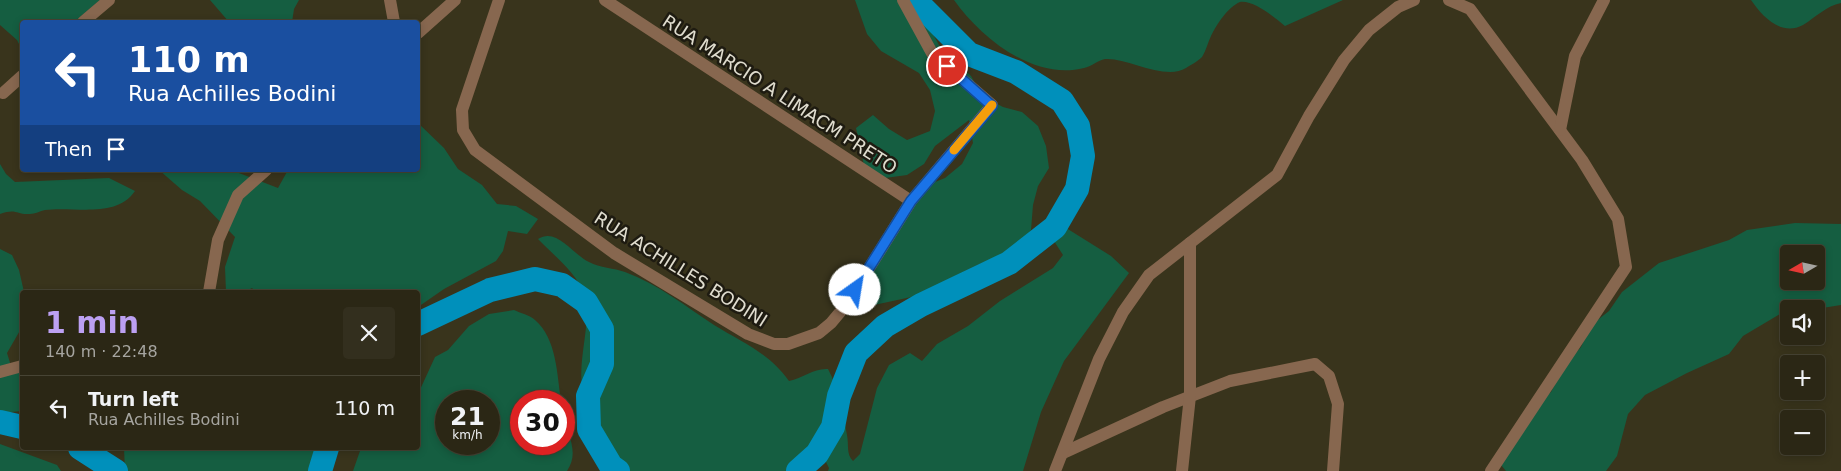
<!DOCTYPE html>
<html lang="en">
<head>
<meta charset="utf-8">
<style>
	:root { --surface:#2b2715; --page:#332f1e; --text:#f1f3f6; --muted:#a6a5a0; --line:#474434; --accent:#bca0f2 }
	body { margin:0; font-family:"DejaVu Sans",sans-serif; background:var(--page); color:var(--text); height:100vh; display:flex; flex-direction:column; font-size:19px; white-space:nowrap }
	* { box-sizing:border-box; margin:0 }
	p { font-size:16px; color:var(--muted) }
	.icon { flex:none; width:28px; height:28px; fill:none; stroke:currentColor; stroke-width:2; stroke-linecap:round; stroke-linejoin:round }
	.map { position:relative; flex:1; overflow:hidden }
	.drawer { position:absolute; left:20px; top:290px; width:400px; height:160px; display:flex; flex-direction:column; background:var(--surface); border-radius:5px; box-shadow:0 2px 8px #0003,0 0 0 1px var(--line) }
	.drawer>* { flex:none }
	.top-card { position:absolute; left:20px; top:20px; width:400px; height:152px; border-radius:5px; box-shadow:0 2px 8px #0003,0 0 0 1px var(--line); background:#1a4fa0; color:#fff; overflow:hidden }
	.needle { width:32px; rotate:261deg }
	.controls { position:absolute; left:1780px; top:245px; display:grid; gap:10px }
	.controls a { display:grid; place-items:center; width:45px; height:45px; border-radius:5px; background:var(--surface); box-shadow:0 2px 8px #0003,0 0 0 1px var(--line); font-size:25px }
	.speed { position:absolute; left:435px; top:390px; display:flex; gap:10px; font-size:25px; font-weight:700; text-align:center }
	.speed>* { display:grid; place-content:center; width:65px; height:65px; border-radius:50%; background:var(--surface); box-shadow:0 2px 8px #0003,0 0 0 1px var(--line); line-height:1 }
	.speed small { font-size:12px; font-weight:400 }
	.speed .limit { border:8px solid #d22; background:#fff; color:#111 }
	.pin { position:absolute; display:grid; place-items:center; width:42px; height:42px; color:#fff; margin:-21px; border:2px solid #fff; border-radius:50%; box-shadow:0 1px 5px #0007 }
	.me { position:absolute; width:55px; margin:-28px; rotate:32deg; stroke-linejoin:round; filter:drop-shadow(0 0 4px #0008) }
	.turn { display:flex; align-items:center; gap:18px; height:105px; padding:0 25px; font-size:22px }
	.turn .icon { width:65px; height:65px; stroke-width:2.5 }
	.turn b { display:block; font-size:35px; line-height:42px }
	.then { display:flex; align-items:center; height:48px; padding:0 25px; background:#0003; gap:10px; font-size:19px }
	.round { display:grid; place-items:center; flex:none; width:52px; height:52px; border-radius:5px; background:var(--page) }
	.summary { display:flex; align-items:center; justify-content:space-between; height:85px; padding:0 25px }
	h1 { font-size:30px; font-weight:600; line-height:38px; color:var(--accent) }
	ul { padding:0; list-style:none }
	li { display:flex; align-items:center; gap:15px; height:65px; padding:0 25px; border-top:1px solid var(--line) }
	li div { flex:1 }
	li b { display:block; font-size:19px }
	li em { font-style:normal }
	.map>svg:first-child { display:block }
	.green { fill:#155e41; fill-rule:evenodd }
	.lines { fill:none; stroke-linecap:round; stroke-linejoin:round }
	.river { stroke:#0090bb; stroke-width:24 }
	.minor { stroke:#87674f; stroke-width:12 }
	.route-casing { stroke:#114b97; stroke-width:12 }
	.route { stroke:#1a73e8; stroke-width:9 }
	.slow { stroke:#f59e0b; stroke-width:9 }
	.labels { text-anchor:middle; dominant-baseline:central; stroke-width:5; stroke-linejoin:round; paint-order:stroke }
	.street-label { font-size:18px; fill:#e0ddcf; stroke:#1e1b11 }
</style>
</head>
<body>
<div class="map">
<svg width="1841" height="471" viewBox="0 0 1841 471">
	<rect width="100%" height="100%" fill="#39341c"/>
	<!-- green -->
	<g class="green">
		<path d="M0 0H100L74 22H22V50L17 40 0 25Z"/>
		<path d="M210 0H299L294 9 292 22H229Z"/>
		<path d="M855 0H914L939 45 971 76 982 96 1003 107 1022 112 1038 126 1046 146 1049 168 1038 186 1033 205 1031 230 1018 248 977 265 916 296 874 305 860 303 869 273 925 186 945 178 962 164 973 143 969 120 935 146 924 164 907 175 885 178 865 170 856 128 873 115 889 129 907 140 930 131 935 111 930 90 919 73 881 51 867 34Z"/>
		<path d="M954 0H1343L1285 26C1275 18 1254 0 1240 2 1228 7 1217 24 1211 36 1208 42 1206 51 1202 57 1198 61 1191 65 1186 68 1165 81 1126 57 1105 59 1098 60 1091 67 1084 68 1034 81 981 38 954 0Z"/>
		<path d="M1751 0H1841V3C1826 6 1816 17 1803 25 1781 37 1762 16 1751 0Z"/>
		<path d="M418 123 444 148 458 169 482 185 497 204 516 206 538 219 527 234 508 231 503 251 496 261 444 289 418 307V292H256L252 288 245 292H226L225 267 235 237 200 201 182 190 159 170H231L278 188 288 170H418Z"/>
		<path d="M0 164 6 174 15 182 109 178 135 191C116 219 74 206 45 210 40 211 35 214 30 214 16 215 17 208 0 214Z"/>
		<path d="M1795 223 1841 224V305L1816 309H1789V313L1780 314 1743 336 1729 354 1687 373 1645 395 1628 414 1617 456 1606 471H1506L1501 465 1533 407 1551 392 1564 366 1581 347 1590 326 1609 311 1622 292 1659 263 1729 240 1747 230ZM1789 254H1816V281H1789Z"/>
		<path d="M1063 226 1111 256 1129 273 1064 361 1041 412 1023 471H828L829 468 824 458 803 463 789 471H628C614 451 587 416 583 392 576 360 593 323 584 294 577 273 553 255 538 239 557 227 572 254 589 262 600 268 614 268 625 272 658 284 685 306 714 325 743 343 768 352 789 381 803 378 814 368 828 369 839 389 843 413 847 435 849 445 846 454 853 461L860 454 877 388 889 365 910 353 922 361 937 344 968 326 1000 301 1053 268 1063 255 1054 241 1058 228Z"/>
		<path d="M0 249 12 255 19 270 24 292 22 327 7 353 11 366 22 370V411L0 413Z"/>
		<path d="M514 310C520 313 530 315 535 320 557 339 557 375 561 401H521V444H564V414C567 435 580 452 567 471H353L361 448H418V394L435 357 448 350 469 326 489 314ZM446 401H489V444H446Z"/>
		<path d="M0 444 57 465 61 471H0Z"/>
		<path d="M124 448H315L309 471H125Z"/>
	</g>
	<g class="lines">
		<!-- river -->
		<g class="river">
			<path d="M418 324 490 290 535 279 562 285 586 302 602 329V364L588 396 589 429 611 466 618 471"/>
			<path d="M0 422 22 427"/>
			<path d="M80 448 116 471"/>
			<path d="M320 471 327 448"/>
			<path d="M798 471 817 454 833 427 839 396 856 353 885 326 921 305 1009 263 1055 227 1077 189 1083 156 1078 126 1062 101 1016 72 969 54 922 7 918 0"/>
		</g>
		<!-- minor -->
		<g class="minor">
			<path d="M390 0 394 22"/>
			<path d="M499 0 462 110 463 130 475 150 614 253 748 334 774 344H788L819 333 831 323 846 305 911 201 992 105 932 53 903 0"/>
			<path d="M605 0 911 201"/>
			<path d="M1449 0 1470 9 1582 160 1618 219 1626 267 1491 471"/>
			<path d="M83 22 109 0"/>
			<path d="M418 33 455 0"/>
			<path d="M3 93 22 76"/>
			<path d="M1560 130 1575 56 1604 0"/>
			<path d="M209 292 218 240 238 195 266 170"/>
			<path d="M0 372 22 366"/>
			<path d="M1063 453 1163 407 1230 381 1315 364 1329 376 1338 404 1333 471"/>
			<path d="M1055 471 1099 359 1123 312 1149 275 1277 175 1309 116 1344 60 1369 30 1398 7 1414 0"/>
			<path d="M1182 471 1190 396V243"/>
		</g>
	</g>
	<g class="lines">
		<!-- route casing -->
		<g class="route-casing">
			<path id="route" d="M855 290 911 201 992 106 947 66"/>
		</g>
		<!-- route -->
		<use href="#route" class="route"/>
		<!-- slow -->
		<path class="slow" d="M954 150 992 105"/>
	</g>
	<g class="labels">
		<!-- street labels -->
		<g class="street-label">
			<text transform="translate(780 94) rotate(33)">RUA MARCIO A LIMACM PRETO</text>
			<text transform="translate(681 269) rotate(32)">RUA ACHILLES BODINI</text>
		</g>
	</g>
</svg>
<div class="controls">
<a><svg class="needle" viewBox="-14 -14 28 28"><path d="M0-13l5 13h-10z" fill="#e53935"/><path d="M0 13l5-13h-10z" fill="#a6a5a0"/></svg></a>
<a><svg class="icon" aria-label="sound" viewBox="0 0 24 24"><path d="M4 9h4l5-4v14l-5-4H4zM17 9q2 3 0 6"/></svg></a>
<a>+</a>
<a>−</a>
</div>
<div class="speed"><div>21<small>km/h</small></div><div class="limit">30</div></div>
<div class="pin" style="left:947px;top:66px;background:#d93025"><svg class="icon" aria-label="arrive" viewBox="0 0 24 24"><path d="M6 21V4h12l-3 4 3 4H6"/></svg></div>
<svg class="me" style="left:855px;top:290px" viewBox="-20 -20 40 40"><circle r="19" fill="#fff"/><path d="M0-13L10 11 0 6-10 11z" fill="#1a73e8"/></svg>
<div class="top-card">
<div class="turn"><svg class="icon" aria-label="left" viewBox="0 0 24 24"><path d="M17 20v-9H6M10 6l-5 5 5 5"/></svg><div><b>110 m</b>Rua Achilles Bodini</div></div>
<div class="then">Then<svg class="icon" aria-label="arrive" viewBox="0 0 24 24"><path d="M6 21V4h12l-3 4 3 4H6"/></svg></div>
</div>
<section class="drawer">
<div class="summary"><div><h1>1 min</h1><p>140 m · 22:48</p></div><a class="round"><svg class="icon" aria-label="close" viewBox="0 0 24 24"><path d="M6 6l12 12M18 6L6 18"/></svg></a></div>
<ul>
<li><svg class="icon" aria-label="left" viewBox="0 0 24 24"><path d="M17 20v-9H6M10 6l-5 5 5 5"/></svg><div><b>Turn left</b><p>Rua Achilles Bodini</p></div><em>110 m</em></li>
</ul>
</section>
</div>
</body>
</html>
